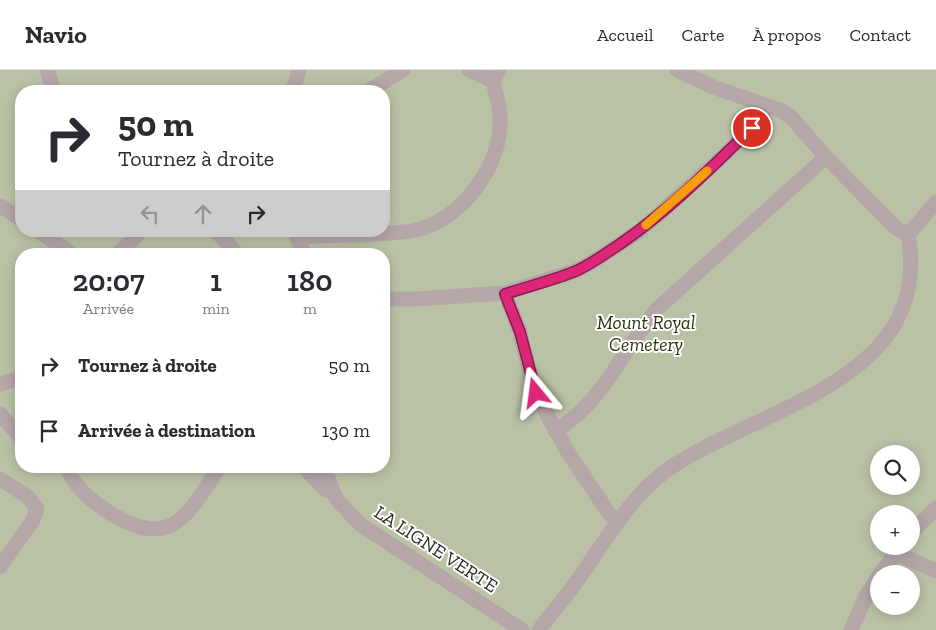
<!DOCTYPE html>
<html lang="fr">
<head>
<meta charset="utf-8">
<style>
	:root { --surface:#fff; --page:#f7f7f7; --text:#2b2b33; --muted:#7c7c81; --line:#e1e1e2 }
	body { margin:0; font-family:"Zilla Slab",serif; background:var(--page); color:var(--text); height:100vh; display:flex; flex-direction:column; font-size:19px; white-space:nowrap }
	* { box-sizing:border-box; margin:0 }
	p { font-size:16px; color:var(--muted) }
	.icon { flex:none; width:28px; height:28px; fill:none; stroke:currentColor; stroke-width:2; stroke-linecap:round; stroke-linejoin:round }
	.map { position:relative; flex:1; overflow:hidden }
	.details { position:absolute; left:15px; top:178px; width:375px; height:225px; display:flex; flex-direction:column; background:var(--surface); border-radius:20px; box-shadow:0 2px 12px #0003 }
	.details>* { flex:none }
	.banner { position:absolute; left:15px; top:15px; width:375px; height:152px; border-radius:20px; box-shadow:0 2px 12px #0003; background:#fff; color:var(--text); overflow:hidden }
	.fabs { position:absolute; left:870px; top:375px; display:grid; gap:10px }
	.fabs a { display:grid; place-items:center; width:50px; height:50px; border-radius:50%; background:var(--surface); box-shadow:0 2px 12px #0003; font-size:25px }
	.pin { position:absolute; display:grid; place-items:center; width:42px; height:42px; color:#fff; margin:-21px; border:2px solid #fff; border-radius:50%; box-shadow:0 1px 5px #0007 }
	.me { position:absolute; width:55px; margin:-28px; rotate:344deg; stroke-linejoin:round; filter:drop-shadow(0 0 4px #0008) }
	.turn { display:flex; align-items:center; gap:18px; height:105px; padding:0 20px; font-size:22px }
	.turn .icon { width:65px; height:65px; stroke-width:2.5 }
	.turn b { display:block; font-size:35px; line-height:42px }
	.lanes { display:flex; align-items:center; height:48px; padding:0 20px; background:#0003; justify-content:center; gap:25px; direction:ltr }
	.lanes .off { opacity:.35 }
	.eta { display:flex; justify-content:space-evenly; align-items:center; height:85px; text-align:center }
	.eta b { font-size:30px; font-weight:600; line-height:35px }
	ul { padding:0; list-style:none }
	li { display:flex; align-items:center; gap:15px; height:65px; padding:0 20px }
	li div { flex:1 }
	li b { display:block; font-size:19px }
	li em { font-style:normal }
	header { display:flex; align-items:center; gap:30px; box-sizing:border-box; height:70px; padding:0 25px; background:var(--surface); border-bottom:1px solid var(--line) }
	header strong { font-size:24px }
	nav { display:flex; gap:28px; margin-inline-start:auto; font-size:18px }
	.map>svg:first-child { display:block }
	.green { fill:#bac2a6; fill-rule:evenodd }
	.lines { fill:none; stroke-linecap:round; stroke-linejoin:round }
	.minor { stroke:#b5a6a8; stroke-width:15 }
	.route-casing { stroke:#8e194d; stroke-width:12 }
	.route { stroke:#db2777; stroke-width:9 }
	.slow { stroke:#f59e0b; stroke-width:9 }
	.labels { text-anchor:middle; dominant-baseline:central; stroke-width:4; stroke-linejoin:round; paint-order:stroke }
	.park-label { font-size:19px; font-style:italic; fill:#29310d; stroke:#fff }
	.street-label { font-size:19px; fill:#312a20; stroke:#fff }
</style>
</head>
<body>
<header>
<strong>Navio</strong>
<nav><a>Accueil</a><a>Carte</a><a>À propos</a><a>Contact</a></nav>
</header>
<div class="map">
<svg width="936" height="560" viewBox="0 0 936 560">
	<rect width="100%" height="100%" fill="#fdf0da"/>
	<!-- green -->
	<path class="green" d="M0 0H936V560H0ZM21 21H384V161H21ZM21 184H384V396H21ZM879 384H911V416H879ZM879 444H911V476H879ZM879 504H911V536H879Z"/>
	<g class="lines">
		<!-- minor -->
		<g class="minor">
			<path d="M47 0 54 21"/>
			<path d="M469 0 493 11"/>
			<path d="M293 21 299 0"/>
			<path d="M369 21 403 0"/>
			<path d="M0 136 21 149"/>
			<path d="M39 161 72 184"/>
			<path d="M216 161 237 184"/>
			<path d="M294 161 304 184"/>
			<path d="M908 165 936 132"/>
			<path d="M297 167C317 166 338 165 358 165 377 164 397 164 416 160 461 150 502 96 500 49 500 36 496 24 493 11L499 0"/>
			<path d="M117 184 133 170 140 161"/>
			<path d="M505 223 520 262 530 303 540 332 569 384 608 442 617 452"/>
			<path d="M384 229H416L505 223 578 200 600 187 641 160 720 89 761 49 765 36"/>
			<path d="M0 314 21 308"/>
			<path d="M0 344 21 368"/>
			<path d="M555 361C603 333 623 279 658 238L826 87"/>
			<path d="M66 396C75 418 90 430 110 443 172 481 188 445 220 396"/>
			<path d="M302 396 326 420 333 422"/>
			<path d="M324 396 333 422 338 431 361 455 522 560"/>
			<path d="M0 409 27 426 37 439 33 450 0 497"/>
			<path d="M911 463 936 438"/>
			<path d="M896 483 936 501"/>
			<path d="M880 504 901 476"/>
			<path d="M539 560C550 544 563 531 574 515 602 477 625 433 663 403 748 339 936 315 908 165L896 158 826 87 790 46 780 40 713 17 677 0"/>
			<path d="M851 560 867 524 879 506"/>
		</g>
	</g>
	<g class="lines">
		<!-- route casing -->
		<g class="route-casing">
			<path id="route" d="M536 323 520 262 505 224C529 216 555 210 578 200 593 193 606 183 620 174 668 141 710 99 752 58"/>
		</g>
		<!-- route -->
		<use href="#route" class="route"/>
		<!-- slow -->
		<path class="slow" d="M646 155 707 101"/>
	</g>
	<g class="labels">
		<!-- park labels -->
		<g class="park-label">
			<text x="646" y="252">Mount Royal<tspan x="646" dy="22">Cemetery</tspan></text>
		</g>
		<!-- street labels -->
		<g class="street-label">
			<text transform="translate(436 479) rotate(33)">LA LIGNE VERTE</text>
		</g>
	</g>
</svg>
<div class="fabs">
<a><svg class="icon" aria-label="search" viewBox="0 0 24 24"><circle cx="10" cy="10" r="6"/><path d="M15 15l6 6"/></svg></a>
<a>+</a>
<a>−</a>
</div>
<div class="pin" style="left:752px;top:58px;background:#d93025"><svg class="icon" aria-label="arrive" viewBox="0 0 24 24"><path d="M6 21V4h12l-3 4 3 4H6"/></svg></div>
<svg class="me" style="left:536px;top:323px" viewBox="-20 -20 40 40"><path d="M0-17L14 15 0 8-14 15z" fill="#db2777" stroke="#fff" stroke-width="4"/></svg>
<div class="banner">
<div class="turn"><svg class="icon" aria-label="right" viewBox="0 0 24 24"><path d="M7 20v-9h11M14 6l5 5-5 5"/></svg><div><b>50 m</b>Tournez à droite</div></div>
<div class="lanes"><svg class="icon off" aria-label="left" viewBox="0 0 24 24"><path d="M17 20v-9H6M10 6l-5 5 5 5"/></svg><svg class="icon off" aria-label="ahead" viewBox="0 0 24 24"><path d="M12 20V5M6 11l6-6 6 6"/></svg><svg class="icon" aria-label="right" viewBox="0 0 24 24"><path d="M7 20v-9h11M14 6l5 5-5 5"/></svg></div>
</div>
<section class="details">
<div class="eta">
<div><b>20:07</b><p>Arrivée</p></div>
<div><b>1</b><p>min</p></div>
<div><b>180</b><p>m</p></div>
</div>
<ul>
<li><svg class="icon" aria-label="right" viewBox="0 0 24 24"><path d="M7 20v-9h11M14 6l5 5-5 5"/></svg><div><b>Tournez à droite</b></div><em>50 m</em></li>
<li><svg class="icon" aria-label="arrive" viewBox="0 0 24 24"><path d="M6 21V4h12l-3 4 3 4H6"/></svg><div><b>Arrivée à destination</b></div><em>130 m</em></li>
</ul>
</section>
</div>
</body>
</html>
